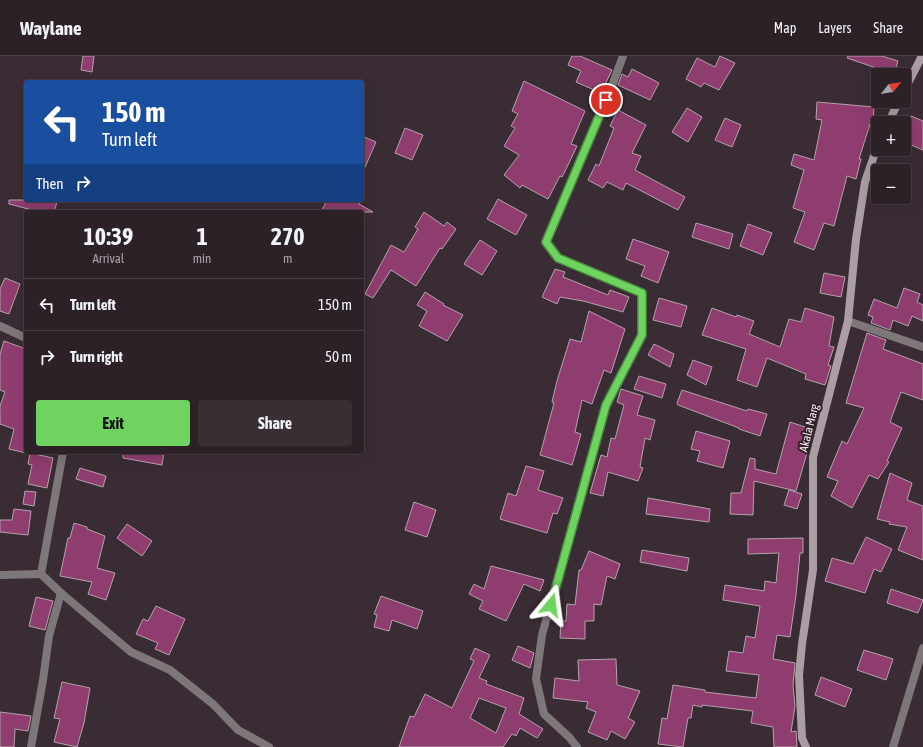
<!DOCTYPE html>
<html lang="en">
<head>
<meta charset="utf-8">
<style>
	:root { --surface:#2c2127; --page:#382e33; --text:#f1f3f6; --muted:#a6a3a7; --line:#483e44; --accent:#6fd35f }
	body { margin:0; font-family:"Asap Condensed",sans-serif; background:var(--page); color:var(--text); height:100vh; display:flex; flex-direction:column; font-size:15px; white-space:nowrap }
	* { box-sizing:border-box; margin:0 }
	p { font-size:13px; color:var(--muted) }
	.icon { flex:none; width:22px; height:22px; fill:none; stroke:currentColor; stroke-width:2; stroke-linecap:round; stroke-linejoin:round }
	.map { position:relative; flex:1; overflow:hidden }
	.drawer { position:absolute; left:24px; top:154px; width:340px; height:244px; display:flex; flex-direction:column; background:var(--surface); border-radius:4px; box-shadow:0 4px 16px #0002,0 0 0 1px var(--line) }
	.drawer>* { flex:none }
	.guide { position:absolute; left:24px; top:24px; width:340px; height:122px; border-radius:4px; box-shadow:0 4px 16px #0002,0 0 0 1px var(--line); background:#1a4fa0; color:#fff; overflow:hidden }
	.needle { width:26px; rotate:60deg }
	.fabs { position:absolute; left:871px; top:12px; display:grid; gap:8px }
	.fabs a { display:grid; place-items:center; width:40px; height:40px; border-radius:4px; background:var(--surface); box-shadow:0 4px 16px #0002,0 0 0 1px var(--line); font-size:20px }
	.pin { position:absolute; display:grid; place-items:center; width:34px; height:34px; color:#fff; margin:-17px; border:2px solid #fff; border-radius:50%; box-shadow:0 1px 4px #0007 }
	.me { position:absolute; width:44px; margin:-22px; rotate:16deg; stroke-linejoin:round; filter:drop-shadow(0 0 3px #0008) }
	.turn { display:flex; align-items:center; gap:14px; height:84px; padding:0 12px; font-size:18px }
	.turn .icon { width:52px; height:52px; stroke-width:2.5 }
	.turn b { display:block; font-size:28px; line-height:34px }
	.then { display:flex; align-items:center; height:38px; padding:0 12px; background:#0003; gap:8px; font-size:15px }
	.eta { display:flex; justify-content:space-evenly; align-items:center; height:68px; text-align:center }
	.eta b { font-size:24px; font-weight:700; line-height:28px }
	.action { display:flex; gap:8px; margin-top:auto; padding:8px 12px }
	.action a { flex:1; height:46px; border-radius:4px; background:var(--accent); color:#111; font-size:16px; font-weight:700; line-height:46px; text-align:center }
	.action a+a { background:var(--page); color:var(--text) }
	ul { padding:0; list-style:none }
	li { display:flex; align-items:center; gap:12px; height:52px; padding:0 12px; border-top:1px solid var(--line) }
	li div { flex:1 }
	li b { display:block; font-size:15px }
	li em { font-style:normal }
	header { display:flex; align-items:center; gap:24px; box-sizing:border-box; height:56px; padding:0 20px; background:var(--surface); border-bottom:1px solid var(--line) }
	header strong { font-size:19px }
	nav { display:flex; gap:22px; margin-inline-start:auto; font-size:14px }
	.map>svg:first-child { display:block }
	.building { fill:#8f3d6f; stroke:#b4a2ab; fill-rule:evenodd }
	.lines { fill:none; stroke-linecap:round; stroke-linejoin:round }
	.minor { stroke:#7e777a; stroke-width:8 }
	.secondary { stroke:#aa9ea4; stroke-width:8 }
	.route-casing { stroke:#48893e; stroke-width:10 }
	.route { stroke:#6fd35f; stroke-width:7 }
	.labels { text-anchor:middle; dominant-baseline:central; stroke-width:4; stroke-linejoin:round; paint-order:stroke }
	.street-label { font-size:12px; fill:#f4eaef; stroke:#30222a }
</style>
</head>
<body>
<header>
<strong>Waylane</strong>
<nav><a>Map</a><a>Layers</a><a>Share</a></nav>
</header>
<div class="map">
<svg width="923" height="691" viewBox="0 0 923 691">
	<rect width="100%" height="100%" fill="#3a2c34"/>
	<!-- building -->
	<g class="building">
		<path d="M83 0H94L92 16 81 14Z"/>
		<path d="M572 0H580L612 14 601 37 576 26 581 15 568 9Z"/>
		<path d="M720 0 735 7 719 34 704 27 701 31 686 23 697 2 715 11Z"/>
		<path d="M848 0H882L898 5 894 18 847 2Z"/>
		<path d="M632 13 659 27 650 44 618 29 622 18 628 21Z"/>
		<path d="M524 25 585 55 571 88 577 90 570 105 562 121 560 120 548 143 522 129 520 132 504 119 519 99 504 90 515 72 511 70 518 58 512 55Z"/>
		<path d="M817 46 874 51 873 68H870L859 103H861L856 123 847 120 834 170 824 167 814 194 794 186 805 156 793 152 804 114 791 109 794 98 814 104 822 64 816 63Z"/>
		<path d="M687 52 702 61 688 86 672 76Z"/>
		<path d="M618 54 646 69 632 97 641 100 635 114 685 141 678 154 626 127 623 134 607 126 603 132 588 124 596 108 599 110 614 72 610 70Z"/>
		<path d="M911 60 923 65V94L904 86V75Z"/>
		<path d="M725 62 741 69 732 91 715 84Z"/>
		<path d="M405 72 423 79 412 104 395 97Z"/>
		<path d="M362 80 376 86 362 118Z"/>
		<path d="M498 143 527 159 516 179 487 163Z"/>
		<path d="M9 144H49L57 146 54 156H40L9 148Z"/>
		<path d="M327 144H361L359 148 373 156H321Z"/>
		<path d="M424 156 444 170 447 166 456 173 442 193 440 192 416 230 391 214 373 242 365 238 391 189 404 196 418 173 415 171Z"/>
		<path d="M696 167 733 178 729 193 692 181Z"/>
		<path d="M748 168 772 177 763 199 740 190Z"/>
		<path d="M633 183 669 196 658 227 641 220 645 210 626 203Z"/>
		<path d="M480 184 497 195 482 219 464 208Z"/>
		<path d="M555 213 565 216 563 221 608 239 610 234 629 241 623 256 583 245 560 241 557 248 542 241Z"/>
		<path d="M824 217 845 221 841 241 820 237Z"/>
		<path d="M5 222 20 228 9 258 0 255V233Z"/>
		<path d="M904 232 920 238 917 246 923 249V265L912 260 908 270 893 264 890 274 871 267 873 261 868 259 874 243 897 252Z"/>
		<path d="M425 236 444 248 443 249 463 259 447 285 419 270 427 255 417 249Z"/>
		<path d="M659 242 687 250 681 271 653 264Z"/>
		<path d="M712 252 736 261 737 259 754 265 749 278 780 291 789 263 801 266 805 252 834 261 829 290 834 291 828 309 831 310 825 329 805 323 806 318 767 302 757 331 737 324 746 293 702 279Z"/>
		<path d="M589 255 625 273 611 317 604 314 592 348 582 344 575 376 581 378 572 409 540 399 554 347 552 346 557 325 570 283 581 286Z"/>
		<path d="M867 277 886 284 883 293 923 308V344L901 336 890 366 902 372 887 405 889 406 878 423 869 419 852 452 831 440 838 425 827 421 842 385 847 388 864 352 846 347Z"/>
		<path d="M4 285 26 293V397L9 393 14 373 0 368V350L5 336 0 334V298Z"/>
		<path d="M654 288 674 298 670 311 648 299Z"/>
		<path d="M693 304 712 311 706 329 687 319Z"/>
		<path d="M639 320 666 328 662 342 634 333Z"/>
		<path d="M621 333 643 340 637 359 655 364 650 384 645 382 640 411 643 412 638 425 608 416 603 440 590 437 601 399 607 401 611 382 615 383 624 349 617 346Z"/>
		<path d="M682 334 747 355 748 353 767 358 760 380 739 373V372L678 349 677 347Z"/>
		<path d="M790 366 811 373 805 396 807 397 796 435 754 425 753 459 730 458 731 437H741L750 402 755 403V413L776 418Z"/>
		<path d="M696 375 730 385 723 412 697 405 700 395 691 393Z"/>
		<path d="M123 396H164L162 409 123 402Z"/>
		<path d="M30 397 53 402 47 432 28 428 32 409 28 408Z"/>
		<path d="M526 410 544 415 538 434 563 442 557 458 553 457 547 477 500 463 508 437 516 440Z"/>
		<path d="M80 412 106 420 103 431 76 423Z"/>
		<path d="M890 417 912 427 907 444 923 450V504L898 494 907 471 889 468 890 466 877 463Z"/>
		<path d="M789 434 802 438 797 453 784 449Z"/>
		<path d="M25 435 36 436 34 450 23 448Z"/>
		<path d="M648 442 710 453 709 466 646 458Z"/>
		<path d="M414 446 436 454 427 481 405 474Z"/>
		<path d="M14 453 31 455 28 479 0 476V464H12Z"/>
		<path d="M74 467 87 471V473L105 480 97 512 115 517 106 544 88 538 92 526 60 520 68 482H70Z"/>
		<path d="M127 468 152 485 142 500 117 482Z"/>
		<path d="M866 481 892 493 881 516 874 513 865 537 825 525 832 502 853 508Z"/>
		<path d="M803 482V497H800L796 539 790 581 777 579 773 603 795 607 793 629 795 650 791 676 796 675 797 691H774L773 671 751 667 753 655 702 649V651L693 649 691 662H688L683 691 658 688 662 662 667 663 673 629 705 634V636L756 642 759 619 726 615 729 595 743 597 746 580 755 582 760 550 723 544 725 529 764 535 765 525 776 527 779 497 748 498V483Z"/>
		<path d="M642 494 689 502 687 515 640 506Z"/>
		<path d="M589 495 620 508 615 523 607 520 601 549 594 548V565H585V583L560 582 561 565H566L567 548 575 549 579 514H581Z"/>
		<path d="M491 510 544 524 540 535 524 528 506 565 479 553 483 545 469 538 474 528 484 533Z"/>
		<path d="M891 533 923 544 918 557 887 547Z"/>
		<path d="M381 540 423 555 417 573 392 564 389 575 374 571 377 559 374 558Z"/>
		<path d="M36 541 53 545 45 574 29 570Z"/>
		<path d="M156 550 185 563 169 599 155 593 158 587 136 578 143 563 148 565Z"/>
		<path d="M518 590 534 597 530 612 512 604Z"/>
		<path d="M475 592 490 599 479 622 487 625 486 628 524 642 519 658 543 673 537 682 520 672 516 680 512 678 503 691H399L410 660 414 661 425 638 452 652 474 605 470 603ZM479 642 506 652 496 677 470 662Z"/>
		<path d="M864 594 893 603 886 624 857 614Z"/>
		<path d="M616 603 617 629 640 635 628 662 635 666 625 683 611 675 607 684 588 676 596 656 586 652 588 646 553 642 555 622 579 625 578 604Z"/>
		<path d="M821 621 852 633 845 651 815 639Z"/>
		<path d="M62 626 90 632 84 667 77 691 54 686 60 663 54 662Z"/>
		<path d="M0 656 31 660 28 675 15 673 14 691H0Z"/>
	</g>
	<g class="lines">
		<!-- minor -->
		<g class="minor">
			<path d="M848 265 923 291"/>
			<path d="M0 270 26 282"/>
			<path d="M41 518 63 396"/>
			<path d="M0 519 41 518 61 537 131 596 170 614 213 648 238 674 269 691"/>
			<path d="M31 691 43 624 49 580 61 537"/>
			<path d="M577 691 569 681 544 658 536 623 542 579 606 349 642 279V237L558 202 546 186 612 30 623 0"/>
			<path d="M893 691 923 592"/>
		</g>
		<!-- secondary -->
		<g class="secondary">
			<path d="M904 35 922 0"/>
			<path d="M888 67 899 45"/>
			<path d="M806 691 802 682 799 619 802 588 813 514V401L848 265 856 183 865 126 878 88"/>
		</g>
	</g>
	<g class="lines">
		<!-- route casing -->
		<g class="route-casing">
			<path id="route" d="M551 549 606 349 642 279V237L558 202 546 186 606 44"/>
		</g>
		<!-- route -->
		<use href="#route" class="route"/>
	</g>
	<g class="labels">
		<!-- street labels -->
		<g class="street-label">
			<text transform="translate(809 372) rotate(-76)">Akala Marg</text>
		</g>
	</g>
</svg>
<div class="fabs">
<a><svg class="needle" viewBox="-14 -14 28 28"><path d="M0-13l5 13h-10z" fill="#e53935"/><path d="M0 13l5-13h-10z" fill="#a6a3a7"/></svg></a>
<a>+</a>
<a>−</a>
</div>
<div class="pin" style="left:606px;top:44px;background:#d93025"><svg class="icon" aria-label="arrive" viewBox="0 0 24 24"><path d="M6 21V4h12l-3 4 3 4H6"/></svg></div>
<svg class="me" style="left:551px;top:549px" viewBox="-20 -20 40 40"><path d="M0-17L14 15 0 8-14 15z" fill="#6fd35f" stroke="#fff" stroke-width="4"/></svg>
<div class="guide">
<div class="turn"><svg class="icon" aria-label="left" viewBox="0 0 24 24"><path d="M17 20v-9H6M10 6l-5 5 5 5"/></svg><div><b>150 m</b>Turn left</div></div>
<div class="then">Then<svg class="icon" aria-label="right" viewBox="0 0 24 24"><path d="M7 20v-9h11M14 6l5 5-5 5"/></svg></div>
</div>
<section class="drawer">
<div class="eta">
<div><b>10:39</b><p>Arrival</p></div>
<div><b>1</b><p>min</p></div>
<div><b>270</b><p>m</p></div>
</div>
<ul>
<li><svg class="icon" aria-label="left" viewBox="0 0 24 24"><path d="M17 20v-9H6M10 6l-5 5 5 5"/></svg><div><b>Turn left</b></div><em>150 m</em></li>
<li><svg class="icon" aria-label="right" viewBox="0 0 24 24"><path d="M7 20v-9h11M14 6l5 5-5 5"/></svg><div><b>Turn right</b></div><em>50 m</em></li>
</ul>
<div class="action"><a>Exit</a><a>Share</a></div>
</section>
</div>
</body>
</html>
